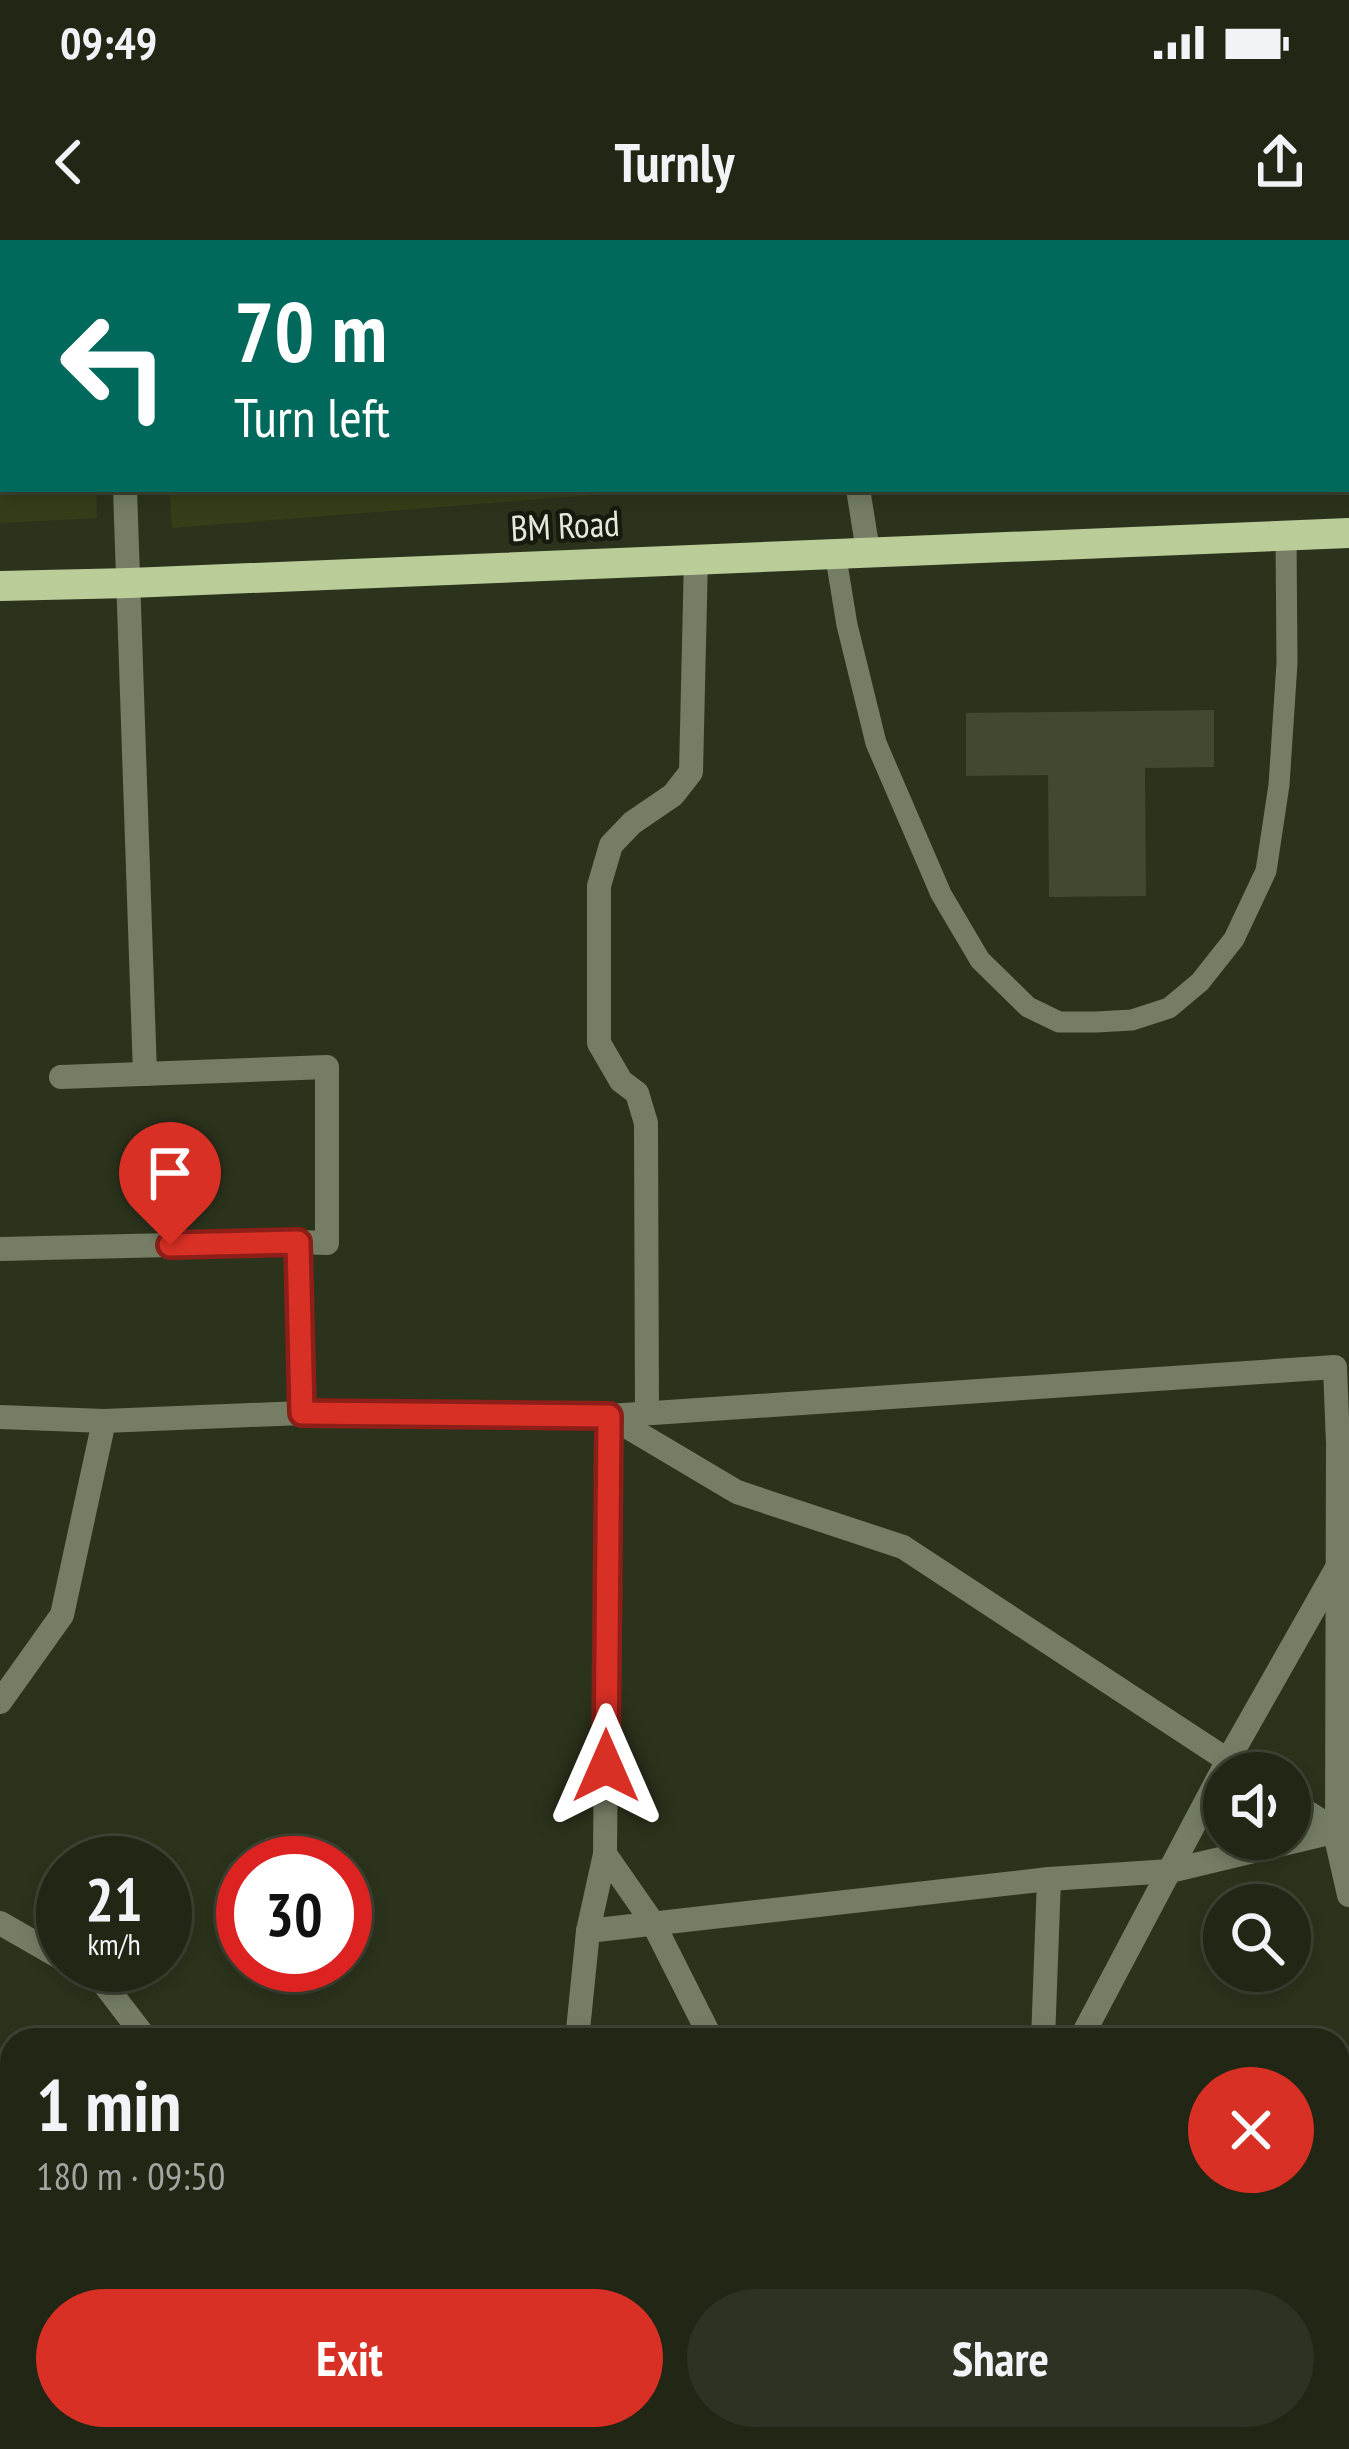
<!DOCTYPE html>
<html lang="en">
<head>
<meta charset="utf-8">
<style>
	:root { --surface:#212615; --page:#2d3222; --text:#f1f3f6; --muted:#a2a5a0; --line:#3e4334; --accent:#d93025 }
	body { margin:0; font-family:"PT Sans Narrow",sans-serif; background:var(--page); color:var(--text); height:100vh; display:flex; flex-direction:column; font-size:45px; white-space:nowrap }
	* { box-sizing:border-box; margin:0 }
	p { font-size:39px; color:var(--muted) }
	.icon { flex:none; width:66px; height:66px; fill:none; stroke:currentColor; stroke-width:2; stroke-linecap:round; stroke-linejoin:round }
	.map { position:relative; flex:1; overflow:hidden }
	.sheet { position:absolute; left:0px; top:1788px; width:1350px; height:423px; display:flex; flex-direction:column; background:var(--surface); border-radius:36px 36px 0 0; box-shadow:0 6px 18px #0003,0 0 0 3px var(--line) }
	.sheet>* { flex:none }
	.hud { position:absolute; left:0px; top:0px; width:1350px; height:252px; box-shadow:0 6px 18px #0003,0 0 0 3px var(--line); background:#00695c; color:#fff; overflow:hidden }
	.controls { position:absolute; left:1203px; top:1512px; display:grid; gap:24px }
	.controls a { display:grid; place-items:center; width:108px; height:108px; border-radius:50%; background:var(--surface); box-shadow:0 6px 18px #0003,0 0 0 3px var(--line); font-size:60px }
	.speed { position:absolute; left:36px; top:1596px; display:flex; gap:24px; font-size:60px; font-weight:700; text-align:center }
	.speed>* { display:grid; place-content:center; width:156px; height:156px; border-radius:50%; background:var(--surface); box-shadow:0 6px 18px #0003,0 0 0 3px var(--line); line-height:1 }
	.speed small { font-size:30px; font-weight:400 }
	.speed .limit { border:18px solid #d22; background:#fff; color:#111 }
	.pin { position:absolute; display:grid; place-items:center; width:102px; height:102px; color:#fff; margin:-123px -51px; border-radius:50% 50% 50% 0; rotate:-45deg; box-shadow:0 0 12px #0007 }
	.pin .icon { rotate:45deg }
	.me { position:absolute; width:132px; margin:-66px; rotate:0deg; stroke-linejoin:round; filter:drop-shadow(0 0 9px #0008) }
	.turn { display:flex; align-items:center; gap:42px; height:252px; padding:0 36px; font-size:54px }
	.turn .icon { width:156px; height:156px; stroke-width:2.5 }
	.turn b { display:block; font-size:84px; line-height:102px }
	.round { display:grid; place-items:center; flex:none; width:126px; height:126px; border-radius:63px; background:var(--page) }
	.summary { display:flex; align-items:center; justify-content:space-between; height:204px; padding:0 36px }
	h1 { font-size:72px; font-weight:700; line-height:90px }
	.action { display:flex; gap:24px; margin-top:auto; padding:24px 36px }
	.action a { flex:1; height:138px; border-radius:72px; background:var(--accent); color:#fff; font-size:48px; font-weight:700; line-height:138px; text-align:center }
	.action a+a { background:var(--page); color:var(--text) }
	.status { display:flex; justify-content:space-between; align-items:center; height:84px; padding:0 60px; background:var(--surface); direction:ltr }
	.status svg { height:33px; fill:currentColor }
	header { display:flex; justify-content:space-between; align-items:center; height:156px; padding:0 36px; background:var(--surface); font-size:54px; font-weight:700 }
	.map>svg:first-child { display:block }
	.built { fill:#313b1c }
	.green { fill:#343f19 }
	.building { fill:#414931 }
	.lines { fill:none; stroke-linecap:round; stroke-linejoin:round }
	.service { stroke:#757e65; stroke-width:21 }
	.minor { stroke:#757e65; stroke-width:24 }
	.primary { stroke:#bacc98; stroke-width:30 }
	.route-casing { stroke:#8d1f18; stroke-width:30 }
	.route { stroke:#d93025; stroke-width:21 }
	.labels { text-anchor:middle; dominant-baseline:central; stroke-width:9; stroke-linejoin:round; paint-order:stroke }
	.street-label { font-size:36px; fill:#e4eadb; stroke:#161a0f }
</style>
</head>
<body>
<div class="status"><b>09:49</b><svg viewBox="0 0 49 12"><path d="M0 12V9h3v3zM5 12V6h3v6zM10 12V3h3v9zM15 12V0h3v12zM26 1h20v11H26zM47 4h2v5h-2z"/></svg></div>
<header><svg class="icon" aria-label="back" viewBox="0 0 24 24"><path d="M15 5l-7 7 7 7"/></svg>Turnly<svg class="icon" aria-label="share" viewBox="0 0 24 24"><path d="M12 15V3M7 8l5-5 5 5M5 13v7h14v-7"/></svg></header>
<div class="map">
<svg width="1349" height="2209" viewBox="0 0 1349 2209">
	<rect width="100%" height="100%" fill="#2c331c"/>
	<!-- built -->
	<path class="built" d="M1065 0H1349V225L1347 3H1066Z"/>
	<!-- green -->
	<g class="green">
		<path d="M150 0H707L708 3H150Z"/>
		<path d="M3 41V249H96L97 278 0 283V42Z"/>
		<path d="M169 249H671L172 288Z"/>
	</g>
	<!-- building -->
	<path class="building" d="M1214 470V527L1145 528 1146 656 1049 657 1048 535 966 536V473Z"/>
	<g class="lines">
		<!-- service -->
		<path class="service" d="M835 312 847 385 876 503 941 654 980 720 1028 767 1059 782H1096L1132 780 1169 768 1200 742 1234 699 1266 631 1279 545 1287 423 1286 295"/>
		<!-- minor -->
		<g class="minor">
			<path d="M112 0 113 3"/>
			<path d="M819 0V3"/>
			<path d="M125 249 145 834"/>
			<path d="M858 249 868 311"/>
			<path d="M61 837 327 827V1003L298 1002"/>
			<path d="M0 1009 298 1002 302 1173"/>
			<path d="M647 1173 646 883 637 853 621 841 599 803V646L611 605 632 583 673 555 691 532 696 318"/>
			<path d="M609 1176 737 1252 903 1307 1247 1533"/>
			<path d="M0 1177 104 1181"/>
			<path d="M1338 1204 1337 1602 1349 1655"/>
			<path d="M0 1462 62 1375 104 1181 302 1173 609 1176 1335 1127 1338 1204 1349 1202"/>
			<path d="M1290 1561 1337 1591"/>
			<path d="M605 1614 653 1683 712 1800"/>
			<path d="M0 1683 63 1719"/>
			<path d="M588 1691 1049 1639 1170 1631 1337 1591H1349"/>
			<path d="M74 1725 101 1740 147 1800"/>
			<path d="M577 1800 588 1691 605 1614 609 1176"/>
			<path d="M1043 1800 1049 1639"/>
			<path d="M1080 1800 1228 1520 1338 1326 1349 1325"/>
			<path d="M1338 1994 1349 1993"/>
			<path d="M62 2199V2209"/>
			<path d="M311 2199 315 2209"/>
			<path d="M891 2199 892 2206 965 2199 967 2209"/>
			<path d="M1189 2199 1190 2209"/>
			<path d="M1318 2199 1319 2209"/>
			<path d="M528 2209 529 2199"/>
			<path d="M672 2209 673 2199"/>
		</g>
		<!-- primary -->
		<path class="primary" d="M0 346 130 343 1349 293"/>
	</g>
	<g class="lines">
		<!-- route casing -->
		<g class="route-casing">
			<path id="route" d="M170 1005 298 1002 302 1173 609 1176 606 1526"/>
		</g>
		<!-- route -->
		<use href="#route" class="route"/>
	</g>
	<g class="labels">
		<!-- street labels -->
		<g class="street-label">
			<text transform="translate(565 285) rotate(-3)">BM Road</text>
		</g>
	</g>
</svg>
<div class="controls">
<a><svg class="icon" aria-label="sound" viewBox="0 0 24 24"><path d="M4 9h4l5-4v14l-5-4H4zM17 9q2 3 0 6"/></svg></a>
<a><svg class="icon" aria-label="search" viewBox="0 0 24 24"><circle cx="10" cy="10" r="6"/><path d="M15 15l6 6"/></svg></a>
</div>
<div class="speed"><div>21<small>km/h</small></div><div class="limit">30</div></div>
<div class="pin" style="left:170px;top:1005px;background:#d93025"><svg class="icon" aria-label="arrive" viewBox="0 0 24 24"><path d="M6 21V4h12l-3 4 3 4H6"/></svg></div>
<svg class="me" style="left:606px;top:1526px" viewBox="-20 -20 40 40"><path d="M0-17L14 15 0 8-14 15z" fill="#d93025" stroke="#fff" stroke-width="4"/></svg>
<div class="hud">
<div class="turn"><svg class="icon" aria-label="left" viewBox="0 0 24 24"><path d="M17 20v-9H6M10 6l-5 5 5 5"/></svg><div><b>70 m</b>Turn left</div></div>
</div>
<section class="sheet">
<div class="summary"><div><h1>1 min</h1><p>180 m · 09:50</p></div><a class="round" style="background:#d93025;color:#fff"><svg class="icon" aria-label="close" viewBox="0 0 24 24"><path d="M6 6l12 12M18 6L6 18"/></svg></a></div>
<div class="action"><a>Exit</a><a>Share</a></div>
</section>
</div>
</body>
</html>
